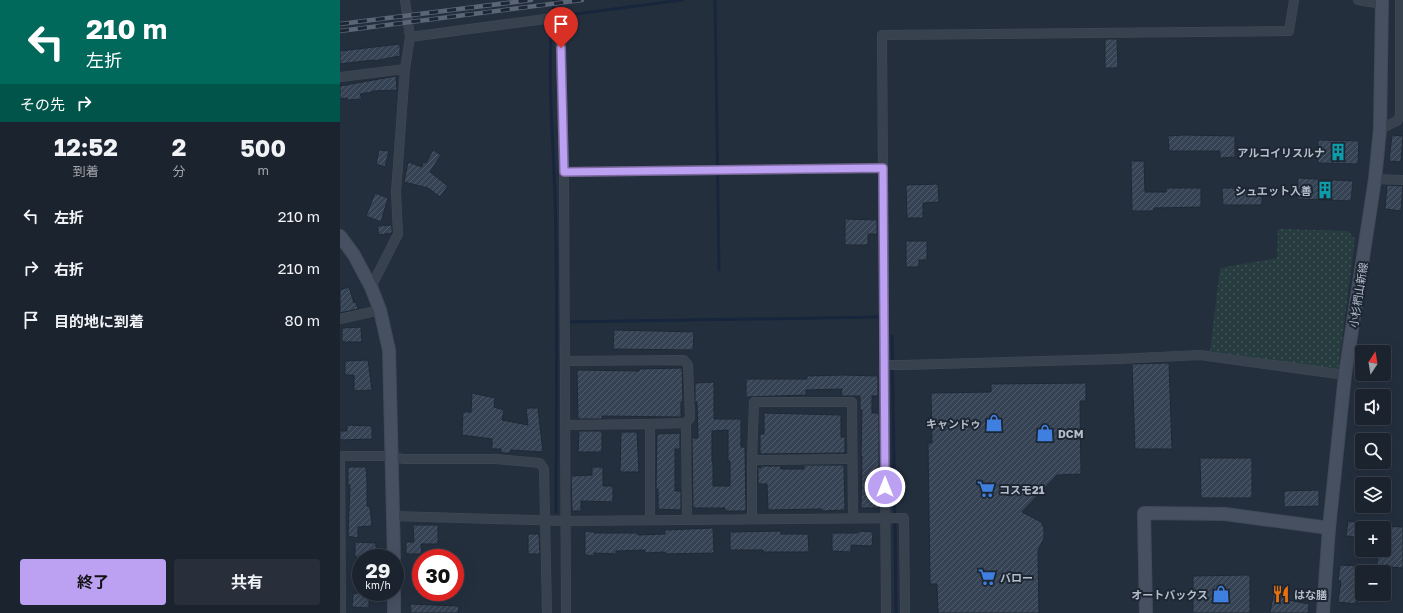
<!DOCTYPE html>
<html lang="ja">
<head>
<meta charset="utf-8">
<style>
	:root { --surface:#1b232e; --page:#282f3a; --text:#f1f3f6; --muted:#a0a4aa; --line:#39404a; --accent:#bca0f2 }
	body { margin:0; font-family:"Golos Text","Noto Sans JP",sans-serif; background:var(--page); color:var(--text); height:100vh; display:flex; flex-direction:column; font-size:15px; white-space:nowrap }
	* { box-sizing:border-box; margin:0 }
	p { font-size:13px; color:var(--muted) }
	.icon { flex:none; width:22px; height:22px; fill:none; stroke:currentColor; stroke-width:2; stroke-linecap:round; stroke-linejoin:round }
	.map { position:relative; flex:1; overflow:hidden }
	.sheet { display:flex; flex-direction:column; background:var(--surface); width:340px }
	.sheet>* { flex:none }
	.banner { background:#00695c; color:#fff; overflow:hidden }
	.needle { width:26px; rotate:12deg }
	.tools { position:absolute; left:1015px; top:345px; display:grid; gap:8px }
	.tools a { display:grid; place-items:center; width:36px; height:36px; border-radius:4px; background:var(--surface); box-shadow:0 4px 16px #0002,0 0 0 1px var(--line); font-size:20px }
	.speed { position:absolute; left:12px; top:549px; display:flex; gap:8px; font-size:20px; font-weight:700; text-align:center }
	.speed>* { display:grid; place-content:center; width:52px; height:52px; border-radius:50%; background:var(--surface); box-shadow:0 4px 16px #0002,0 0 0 1px var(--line); line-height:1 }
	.speed small { font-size:10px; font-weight:400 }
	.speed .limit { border:6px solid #d22; background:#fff; color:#111 }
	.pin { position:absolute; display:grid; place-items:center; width:34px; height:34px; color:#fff; margin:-41px -17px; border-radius:50% 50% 50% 0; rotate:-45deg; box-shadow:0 0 4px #0007 }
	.pin .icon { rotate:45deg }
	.me { position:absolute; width:44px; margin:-22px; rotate:0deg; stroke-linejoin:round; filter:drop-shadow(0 0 3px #0008) }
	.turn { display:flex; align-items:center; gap:14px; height:84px; padding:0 20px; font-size:18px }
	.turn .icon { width:52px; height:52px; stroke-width:2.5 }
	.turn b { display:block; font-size:28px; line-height:34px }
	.then { display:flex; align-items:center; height:38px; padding:0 20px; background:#0003; gap:8px; font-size:15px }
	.eta { display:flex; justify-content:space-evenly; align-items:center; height:68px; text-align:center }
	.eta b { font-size:24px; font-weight:700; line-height:28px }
	.cta { display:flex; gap:8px; margin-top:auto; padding:8px 20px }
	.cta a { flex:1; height:46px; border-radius:4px; background:var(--accent); color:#111; font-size:16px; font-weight:700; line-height:46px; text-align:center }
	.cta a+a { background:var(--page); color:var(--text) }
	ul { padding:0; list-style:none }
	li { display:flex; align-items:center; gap:12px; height:52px; padding:0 20px }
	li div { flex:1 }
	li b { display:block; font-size:15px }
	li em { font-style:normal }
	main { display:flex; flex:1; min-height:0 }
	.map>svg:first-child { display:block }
	.garden { fill:url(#garden-dots) }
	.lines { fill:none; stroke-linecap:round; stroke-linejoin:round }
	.stream { stroke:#17263c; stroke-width:3 }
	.building { fill:url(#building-hatch); stroke:#1f2835; fill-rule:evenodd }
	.street-casing { stroke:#414a57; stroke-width:10 }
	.secondary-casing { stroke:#414a57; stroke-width:14 }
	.street { stroke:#38414e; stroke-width:9 }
	.secondary { stroke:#465061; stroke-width:12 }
	.rail-casing { stroke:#5a6575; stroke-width:4.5 }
	.rail { stroke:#1d2633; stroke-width:3; stroke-dasharray:9; stroke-linecap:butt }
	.route-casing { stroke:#7a689d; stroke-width:10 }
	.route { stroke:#bca0f2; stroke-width:7 }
	.labels { text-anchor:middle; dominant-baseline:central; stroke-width:4; stroke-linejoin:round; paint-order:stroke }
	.poi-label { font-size:11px; font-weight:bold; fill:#b4bcc9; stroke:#1d2633; text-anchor:end }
	.street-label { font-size:11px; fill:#b4bcc9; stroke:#1d2633 }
</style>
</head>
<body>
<main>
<section class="sheet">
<div class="banner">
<div class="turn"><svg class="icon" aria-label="left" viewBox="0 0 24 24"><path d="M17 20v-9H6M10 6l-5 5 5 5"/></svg><div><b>210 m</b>左折</div></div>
<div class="then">その先<svg class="icon" aria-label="right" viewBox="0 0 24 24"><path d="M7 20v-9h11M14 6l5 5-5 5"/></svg></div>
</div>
<div class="eta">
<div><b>12:52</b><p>到着</p></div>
<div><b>2</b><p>分</p></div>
<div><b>500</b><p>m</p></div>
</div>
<ul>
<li><svg class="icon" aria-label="left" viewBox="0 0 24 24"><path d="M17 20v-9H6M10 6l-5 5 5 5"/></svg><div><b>左折</b></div><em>210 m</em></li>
<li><svg class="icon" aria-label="right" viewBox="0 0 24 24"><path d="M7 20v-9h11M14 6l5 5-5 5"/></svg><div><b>右折</b></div><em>210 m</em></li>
<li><svg class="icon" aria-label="arrive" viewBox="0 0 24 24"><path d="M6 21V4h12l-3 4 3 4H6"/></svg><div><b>目的地に到着</b></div><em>80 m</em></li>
</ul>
<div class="cta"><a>終了</a><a>共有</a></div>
</section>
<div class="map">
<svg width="1063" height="613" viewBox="0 0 1063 613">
	<defs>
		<pattern id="garden-dots" width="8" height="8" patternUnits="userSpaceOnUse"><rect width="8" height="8" fill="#263c3f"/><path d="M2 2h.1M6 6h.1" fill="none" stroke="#435659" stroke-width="1.8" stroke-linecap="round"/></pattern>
		<pattern id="building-hatch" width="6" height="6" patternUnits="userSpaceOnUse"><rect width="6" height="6" fill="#364354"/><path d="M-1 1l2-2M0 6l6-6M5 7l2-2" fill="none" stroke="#515c6b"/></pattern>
	</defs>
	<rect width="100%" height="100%" fill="#242f3e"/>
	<!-- garden -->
	<path class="garden" d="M938 229 1008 231 1015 239 998 370 870 351 880 268 937 258Z"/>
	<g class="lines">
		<!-- stream -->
		<g class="stream">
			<path d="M214 0C206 65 213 132 215 197 218 302 216 407 216 512"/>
			<path d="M375 0 379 270"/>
			<path d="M228 15 342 0"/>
			<path d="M226 322 540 317"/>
			<path d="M552 336 555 528 556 613"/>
		</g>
	</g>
	<!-- building -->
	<g class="building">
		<path d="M765 39H777L778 68H765Z"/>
		<path d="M60 44V56L33 61V60L0 64V51Z"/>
		<path d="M56 76 57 90 32 91V92L20 94 22 99 7 100V98L0 99V86Z"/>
		<path d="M843 135 895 136V157L880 158V151H829L828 136Z"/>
		<path d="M1052 135 1063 136 1061 162 1049 161Z"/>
		<path d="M978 140 1019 141 1018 164 978 163Z"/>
		<path d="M39 150 49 151 45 167 36 164Z"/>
		<path d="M93 150 101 155 90 172 108 186 100 197 88 188 64 182 68 162 82 167 83 162 86 163Z"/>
		<path d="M791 161H804L805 192H826V188H861V207L814 208V211H792Z"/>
		<path d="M958 178 1013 181 1011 201 957 199Z"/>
		<path d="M598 184 599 202 583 203V218H567L566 185Z"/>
		<path d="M1047 185 1063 186 1061 211 1045 209Z"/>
		<path d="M882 188H922V205H883Z"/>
		<path d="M35 193 48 198 41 222 26 216Z"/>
		<path d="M505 219 537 220V234H528V245H505Z"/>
		<path d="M52 225V233L39 235 37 226Z"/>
		<path d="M566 241H587V260H579V267H566Z"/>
		<path d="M9 287 14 303 16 302 18 309 0 313V290Z"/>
		<path d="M21 327 22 342H2V328Z"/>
		<path d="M274 330 354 332 353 350 273 349Z"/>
		<path d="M28 360 32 390 14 391V375H5V361Z"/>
		<path d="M829 363 832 449H795L792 364Z"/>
		<path d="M342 368 343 402H341V417L262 416V419H238L237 370 299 371V369Z"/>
		<path d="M502 375 538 376V396H532V413H539V508H521L522 456H521L522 410H520V396H501L502 389 466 390V395L406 397V379H467V376Z"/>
		<path d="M374 382V419H401V447H405L406 511H385V508H353L352 438H358L357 402H355V383ZM388 430V461H390V486H373V462H372V431Z"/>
		<path d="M746 383V401H740L741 474 717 475 682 512 701 522 704 528V538L698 550 699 613H598L597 584H590L588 443H592L591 393 651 392V384Z"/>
		<path d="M132 393 155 398 154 407 164 410 162 420 188 425 186 408H198L203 452 171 450 170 453H161V449H152V439L122 435 123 412H131Z"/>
		<path d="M424 413 501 415V437H505V453L421 454 420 453V434H424Z"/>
		<path d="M7 425 32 426V439L0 440V431H7Z"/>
		<path d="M239 431H262V452H238Z"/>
		<path d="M281 432H297L299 472H280Z"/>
		<path d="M340 433V449H335V491H341V508L340 510 318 509V489H316L317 434Z"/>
		<path d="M860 458H912V498H861Z"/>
		<path d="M464 465H504L505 510 482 511V509L428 510 427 484H418V468H421V466H441V469H464Z"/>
		<path d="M8 467H26L27 479V506L30 507 32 526 18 527V538L8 536 10 485H8Z"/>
		<path d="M252 467H263V486H273V502L241 501V511H232L231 476 252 475Z"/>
		<path d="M979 490V506L944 507V491Z"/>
		<path d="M1008 521 1022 523V538L1006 536Z"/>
		<path d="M73 525H98V544H81L82 554H66V542H74Z"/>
		<path d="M1044 526 1063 527V568L1037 566 1038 551 1044 552Z"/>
		<path d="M373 528 374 553 325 554V552L305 553V550L276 551V554L254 553V556L245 555V531L254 532V533H298V535L325 534V530Z"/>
		<path d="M441 531V534H468L469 552H423V550H390V532Z"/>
		<path d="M518 531 533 532 532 546 511 545V552L492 551V533H518Z"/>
		<path d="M188 534H199L200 554H188Z"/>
		<path d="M15 542 36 543V552L26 553V558L15 557Z"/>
		<path d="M1000 565 1022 566 1021 582H1018L1016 604 998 602 1001 581H998Z"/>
		<path d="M910 575V613H853V576Z"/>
		<path d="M935 585 950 588 948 600 969 604 968 613H930Z"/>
		<path d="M13 593 29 594V608L12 607Z"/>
		<path d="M70 604 119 606 118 613H71Z"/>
	</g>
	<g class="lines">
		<!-- street casing -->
		<g class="street-casing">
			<g id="street">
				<path d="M1018 0 1042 4"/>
				<path d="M70 37 220 17 224 172 226 613"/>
				<path d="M0 77 65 69"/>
				<path d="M1040 129 1057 121 1060 116V0"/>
				<path d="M224 172 543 168"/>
				<path d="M1035 179 1063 180"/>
				<path d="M31 287 58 234 56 192 65 69 70 37 65 0"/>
				<path d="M0 319 40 310"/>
				<path d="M225 361 344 360 348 365 350 418 346 423"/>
				<path d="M545 365H564L778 359 860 355 1005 375"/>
				<path d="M310 424 346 423 347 520"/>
				<path d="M226 425 310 424V520"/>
				<path d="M0 456H52L63 459H156L200 463 204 469 207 613"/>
				<path d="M0 456 1 613"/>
				<path d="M412 460 414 402H512L513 518"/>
				<path d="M53 516 226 521 564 518 565 613"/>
				<path d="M412 519V460L512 459"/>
				<path d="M546 613 542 35 949 31 954 0"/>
			</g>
		</g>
		<!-- secondary casing -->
		<g class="secondary-casing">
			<g id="secondary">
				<path d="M0 236 14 255 31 287 40 310 49 350 54 558"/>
				<path d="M54 592V613"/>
				<path d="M806 613 804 513 885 514 989 528"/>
				<path d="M983 613 989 528 1005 375 1035 179 1040 129 1042 0"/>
			</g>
		</g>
		<!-- street -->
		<use href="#street" class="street"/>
		<!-- secondary -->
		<use href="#secondary" class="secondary"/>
		<!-- rail casing -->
		<g class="rail-casing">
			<g id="rail">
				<path d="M0 24 191 0"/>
				<path d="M0 31 242 0"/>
			</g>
		</g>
		<!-- rail -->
		<use href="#rail" class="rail"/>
	</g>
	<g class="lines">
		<!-- route casing -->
		<g class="route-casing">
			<path id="route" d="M221 48 224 172 543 168 545 487"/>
		</g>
		<!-- route -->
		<use href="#route" class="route"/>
	</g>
	<!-- icons -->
	<defs>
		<g id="building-bare" transform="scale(1.38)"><path d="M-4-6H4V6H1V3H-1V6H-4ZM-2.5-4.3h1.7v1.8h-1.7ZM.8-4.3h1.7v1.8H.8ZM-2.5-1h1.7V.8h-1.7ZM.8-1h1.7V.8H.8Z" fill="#0f9aa8" stroke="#1d2633" stroke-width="2.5" paint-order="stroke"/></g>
		<g id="shop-bare" transform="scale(1.38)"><path d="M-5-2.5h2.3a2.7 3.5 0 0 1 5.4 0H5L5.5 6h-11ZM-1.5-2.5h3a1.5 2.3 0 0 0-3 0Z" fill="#3f7fe0" stroke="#1d2633" stroke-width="2.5" paint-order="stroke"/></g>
		<g id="supermarket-bare" transform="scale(1.38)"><path d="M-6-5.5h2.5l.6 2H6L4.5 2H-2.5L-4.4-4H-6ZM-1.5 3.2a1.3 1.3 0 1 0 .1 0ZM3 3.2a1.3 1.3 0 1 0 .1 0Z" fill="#3f7fe0" stroke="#1d2633" stroke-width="2.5" paint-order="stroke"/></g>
		<g id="restaurant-bare" transform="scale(1.38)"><path d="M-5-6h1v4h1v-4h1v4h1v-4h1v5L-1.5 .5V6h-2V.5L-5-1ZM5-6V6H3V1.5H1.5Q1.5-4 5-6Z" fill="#e8710a" stroke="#1d2633" stroke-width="2.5" paint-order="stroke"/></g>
	</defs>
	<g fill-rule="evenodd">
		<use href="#building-bare" x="998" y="152"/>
		<use href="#building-bare" x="985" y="190"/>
		<use href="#shop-bare" x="654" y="423"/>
		<use href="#shop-bare" x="705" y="433"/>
		<use href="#supermarket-bare" x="646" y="489"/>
		<use href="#supermarket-bare" x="647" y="577"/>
		<use href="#shop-bare" x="881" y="594"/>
		<use href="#restaurant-bare" x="941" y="594"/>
	</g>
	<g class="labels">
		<!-- poi labels -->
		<g class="poi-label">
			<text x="985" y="152">アルコイリスルナ</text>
			<text x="972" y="190">シュエット入善</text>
			<text x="641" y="423">キャンドゥ</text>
			<text x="718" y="433" text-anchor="start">DCM</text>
			<text x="659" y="489" text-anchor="start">コスモ21</text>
			<text x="660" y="577" text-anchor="start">バロー</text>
			<text x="868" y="594">オートバックス</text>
			<text x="954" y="594" text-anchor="start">はな膳</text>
		</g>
		<!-- street labels -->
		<g class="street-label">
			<text transform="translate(1018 295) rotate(-81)">小杉椚山新線</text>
		</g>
	</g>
</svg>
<div class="tools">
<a><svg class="needle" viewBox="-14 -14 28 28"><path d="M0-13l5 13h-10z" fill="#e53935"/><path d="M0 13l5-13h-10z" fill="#a0a4aa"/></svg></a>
<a><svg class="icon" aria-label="sound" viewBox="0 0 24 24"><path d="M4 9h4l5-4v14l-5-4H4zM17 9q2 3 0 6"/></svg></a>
<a><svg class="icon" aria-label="search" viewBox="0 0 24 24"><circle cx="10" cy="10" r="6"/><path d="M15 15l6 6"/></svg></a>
<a><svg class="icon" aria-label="layers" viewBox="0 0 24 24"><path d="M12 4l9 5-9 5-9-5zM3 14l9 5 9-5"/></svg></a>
<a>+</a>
<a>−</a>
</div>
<div class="speed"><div>29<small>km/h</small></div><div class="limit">30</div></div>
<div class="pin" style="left:221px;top:48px;background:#d93025"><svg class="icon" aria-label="arrive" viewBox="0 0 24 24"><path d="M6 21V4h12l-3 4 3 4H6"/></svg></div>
<svg class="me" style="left:545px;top:487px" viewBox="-20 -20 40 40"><circle r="17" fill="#bca0f2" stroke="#fff" stroke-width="3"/><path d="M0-11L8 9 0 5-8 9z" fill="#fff"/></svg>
</div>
</main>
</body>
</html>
